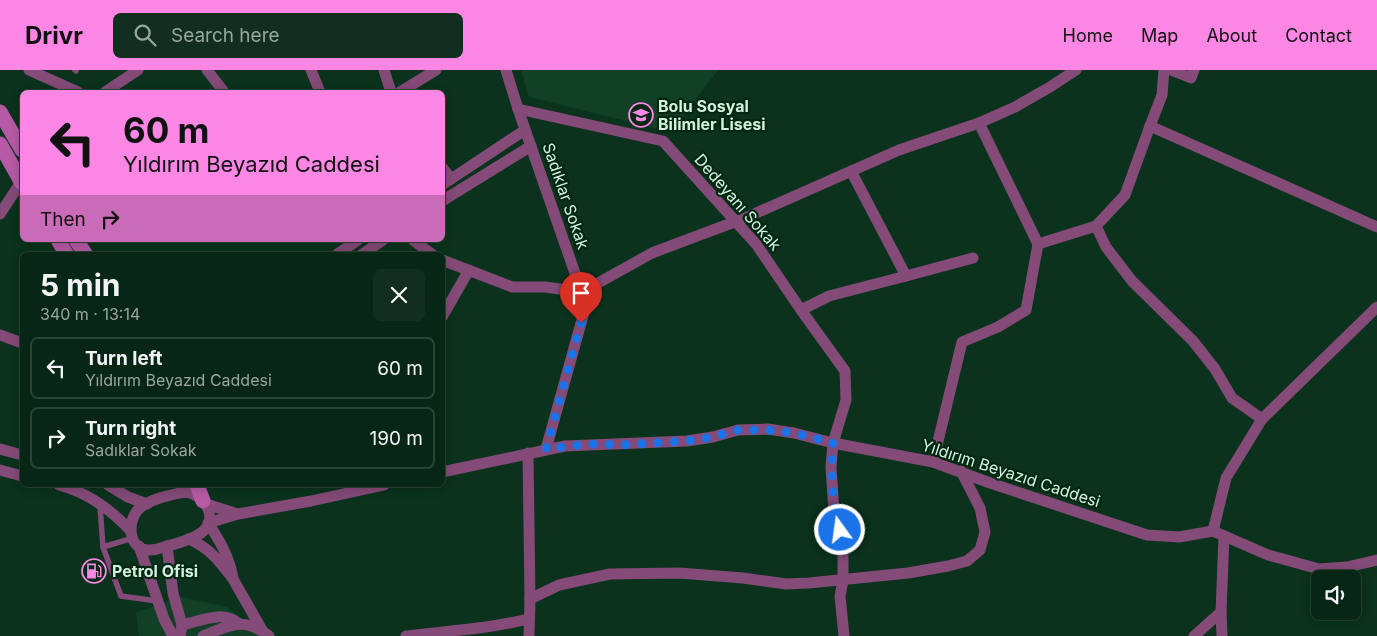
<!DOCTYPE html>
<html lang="en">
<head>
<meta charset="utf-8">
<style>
	:root { --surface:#082615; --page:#112e1e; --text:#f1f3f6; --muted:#98a5a0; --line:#294334; --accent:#fc86e4 }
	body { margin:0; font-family:Inter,sans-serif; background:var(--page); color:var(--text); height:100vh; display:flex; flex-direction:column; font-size:19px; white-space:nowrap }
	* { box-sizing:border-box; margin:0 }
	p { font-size:16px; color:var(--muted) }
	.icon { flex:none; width:28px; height:28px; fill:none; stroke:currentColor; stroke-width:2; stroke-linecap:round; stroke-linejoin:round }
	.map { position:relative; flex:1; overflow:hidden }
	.panel { position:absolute; left:20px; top:182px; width:425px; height:235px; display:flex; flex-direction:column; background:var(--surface); border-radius:8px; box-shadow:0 2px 12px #0003,0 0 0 1px var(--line) }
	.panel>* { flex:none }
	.top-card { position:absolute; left:20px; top:20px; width:425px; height:152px; border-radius:8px; box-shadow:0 2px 12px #0003,0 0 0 1px var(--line); background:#fc86e4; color:#111; overflow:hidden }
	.buttons { position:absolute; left:1311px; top:500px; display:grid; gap:10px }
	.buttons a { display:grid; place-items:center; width:50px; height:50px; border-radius:8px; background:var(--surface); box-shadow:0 2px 12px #0003,0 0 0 1px var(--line); font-size:25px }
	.pin { position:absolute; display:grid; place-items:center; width:42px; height:42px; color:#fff; margin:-51px -21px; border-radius:50% 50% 50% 0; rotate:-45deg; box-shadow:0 0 5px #0007 }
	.pin .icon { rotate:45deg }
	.me { position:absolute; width:55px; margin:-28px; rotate:346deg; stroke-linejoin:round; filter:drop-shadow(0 0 4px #0008) }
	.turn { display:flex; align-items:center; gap:18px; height:105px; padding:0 20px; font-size:22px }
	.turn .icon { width:65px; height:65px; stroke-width:2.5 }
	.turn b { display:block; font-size:35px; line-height:42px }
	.then { display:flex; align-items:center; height:48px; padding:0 20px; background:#0003; gap:10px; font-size:19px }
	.round { display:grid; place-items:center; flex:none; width:52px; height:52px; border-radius:8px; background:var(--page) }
	.overview { display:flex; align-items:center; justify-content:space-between; height:85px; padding:0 20px }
	h1 { font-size:30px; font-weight:700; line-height:38px }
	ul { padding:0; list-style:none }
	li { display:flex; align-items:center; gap:15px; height:62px; margin:0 10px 8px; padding:0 10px; border:2px solid var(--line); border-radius:8px }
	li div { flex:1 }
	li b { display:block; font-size:19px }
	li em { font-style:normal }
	header { display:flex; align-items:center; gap:30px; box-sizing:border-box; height:70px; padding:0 25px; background:var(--accent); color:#111 }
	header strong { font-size:24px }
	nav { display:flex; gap:28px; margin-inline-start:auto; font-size:18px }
	.search { width:350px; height:45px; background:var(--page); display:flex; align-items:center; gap:12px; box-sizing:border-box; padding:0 18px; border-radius:8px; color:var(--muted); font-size:19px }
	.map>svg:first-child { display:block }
	.built { fill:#124027 }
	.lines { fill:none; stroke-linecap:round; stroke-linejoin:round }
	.lane { stroke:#844a78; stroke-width:5.5 }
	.street { stroke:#844a78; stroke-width:11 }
	.secondary { stroke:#b75aa5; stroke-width:15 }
	.route { stroke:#1a73e8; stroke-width:9; stroke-dasharray:0 16.2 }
	.labels { text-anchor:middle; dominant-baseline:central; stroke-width:4.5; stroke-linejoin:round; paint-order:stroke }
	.poi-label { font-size:16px; font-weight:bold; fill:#d6f0de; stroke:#002812; text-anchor:start }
	.street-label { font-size:16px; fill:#d6f0de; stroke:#002812 }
</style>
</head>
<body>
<header>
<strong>Drivr</strong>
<div class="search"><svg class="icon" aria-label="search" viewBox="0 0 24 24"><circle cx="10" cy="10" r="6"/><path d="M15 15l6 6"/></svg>Search here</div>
<nav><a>Home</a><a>Map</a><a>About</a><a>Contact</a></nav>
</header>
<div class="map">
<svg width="1377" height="566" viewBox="0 0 1377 566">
	<rect width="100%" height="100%" fill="#0a321c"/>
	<!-- built -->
	<g class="built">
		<path d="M521 0H718L670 62 529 27Z"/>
		<path d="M182 527 227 537 266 566H139L136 542Z"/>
	</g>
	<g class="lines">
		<!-- lane -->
		<g class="lane">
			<path d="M75 0 76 1"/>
			<path d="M100 436 103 477 121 526 157 531"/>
			<path d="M103 477 133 468"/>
		</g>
		<!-- street -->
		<g class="street">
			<path d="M29 0 78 22"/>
			<path d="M207 0 224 22"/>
			<path d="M311 0 320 22"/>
			<path d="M384 0 391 22"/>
			<path d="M506 0 518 39 586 235 546 379"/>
			<path d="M1164 0 1162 25 1150 56 1377 157"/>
			<path d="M1171 0 1191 8 1194 0"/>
			<path d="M105 22 138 0"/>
			<path d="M400 22 436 0"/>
			<path d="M518 39 663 71 756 174 801 240 845 301 846 330 833 373 831 397 834 442 839 460 843 485V511L840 526 844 566"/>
			<path d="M979 53 1038 174 1096 156 1106 177 1132 211 1193 271 1215 299 1232 328 1262 349"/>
			<path d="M442 97 451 109"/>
			<path d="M442 115 525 60"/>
			<path d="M442 131 531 76"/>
			<path d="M0 144 21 112"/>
			<path d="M1096 156 1125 125 1150 56"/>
			<path d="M413 170 433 185"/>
			<path d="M336 185 358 170"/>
			<path d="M361 185 383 170"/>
			<path d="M442 190 512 217H545L582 222 652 183 745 148 899 80 979 53 1015 37 1050 17 1076 0"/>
			<path d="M906 206 973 188"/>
			<path d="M801 240 829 226 906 206 851 101"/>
			<path d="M442 247 469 200"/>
			<path d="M0 265 22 273"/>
			<path d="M0 379 22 385"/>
			<path d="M528 383 530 529 529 566"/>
			<path d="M933 392 962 272 998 257 1026 240 1038 174"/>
			<path d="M0 400 22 406"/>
			<path d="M442 402 565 376 687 371 713 367 738 360 768 359 794 363 833 373 933 392 990 413 1147 465 1179 467 1213 461"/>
			<path d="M59 415C87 422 110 439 130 460"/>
			<path d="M108 415 128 427 147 434"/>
			<path d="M185 422C205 424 220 449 201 463 190 471 174 474 161 478 158 479 154 480 150 480 127 481 126 448 141 437 153 428 171 425 185 422Z"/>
			<path d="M238 444 311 431 384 415"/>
			<path d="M1213 461 1226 408 1262 349 1377 237"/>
			<path d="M1213 461 1268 485 1319 499 1347 497 1377 490"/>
			<path d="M189 469C211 479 219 491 233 509 230 488 220 471 208 453L238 444 206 434"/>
			<path d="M139 476 164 549 173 566"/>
			<path d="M167 476 173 523 182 555 180 566"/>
			<path d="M233 509 262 560"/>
			<path d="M530 529 559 515 610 504 679 503 743 508 786 514 809 513 908 503 948 496 967 491 980 480 985 462 980 438 961 401"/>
			<path d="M182 555C201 551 221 540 238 553"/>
			<path d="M203 566C230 555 244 546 269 566"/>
			<path d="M406 566C447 561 488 559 528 549"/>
			<path d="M1194 566 1221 542"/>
			<path d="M1222 566 1221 542 1224 466"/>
		</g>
		<!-- secondary -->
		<g class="secondary">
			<path d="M0 42 22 80"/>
			<path d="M0 74 22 113"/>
			<path d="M58 170 67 185"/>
			<path d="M76 170 86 185"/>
			<path d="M197 415 203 431"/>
		</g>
	</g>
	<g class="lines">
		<!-- route -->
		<path class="route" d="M581 253 546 379 588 374 622 375 687 371 713 367 738 360H768L794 363 833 373C831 403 831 431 840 460"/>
	</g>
	<!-- icons -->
	<defs>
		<g id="school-ring" transform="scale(1.25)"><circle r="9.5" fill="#002812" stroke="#fc86e4" stroke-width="1.5"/><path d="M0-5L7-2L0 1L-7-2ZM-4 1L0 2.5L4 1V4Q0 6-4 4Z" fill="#fc86e4"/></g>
		<g id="fuel-ring" transform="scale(1.25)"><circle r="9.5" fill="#002812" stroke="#fc86e4" stroke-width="1.5"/><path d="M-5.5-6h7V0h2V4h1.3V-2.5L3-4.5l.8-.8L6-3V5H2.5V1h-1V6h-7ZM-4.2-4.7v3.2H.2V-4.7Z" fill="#fc86e4"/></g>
	</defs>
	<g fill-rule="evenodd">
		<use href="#school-ring" x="641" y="45"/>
		<use href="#fuel-ring" x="94" y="501"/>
	</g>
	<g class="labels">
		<!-- poi labels -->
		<g class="poi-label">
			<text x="658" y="36">Bolu Sosyal<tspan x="658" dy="18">Bilimler Lisesi</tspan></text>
			<text x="112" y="501">Petrol Ofisi</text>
		</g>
		<!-- street labels -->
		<g class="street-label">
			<text transform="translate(566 126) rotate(71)">Sadıklar Sokak</text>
			<text transform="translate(738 132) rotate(49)">Dedeyanı Sokak</text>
			<text transform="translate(1011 403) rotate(18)">Yıldırım Beyazıd Caddesi</text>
		</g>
	</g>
</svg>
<div class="buttons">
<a><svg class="icon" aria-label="sound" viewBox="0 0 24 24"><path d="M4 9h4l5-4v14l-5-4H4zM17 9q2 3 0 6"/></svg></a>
</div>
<div class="pin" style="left:581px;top:253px;background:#d93025"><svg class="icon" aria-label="arrive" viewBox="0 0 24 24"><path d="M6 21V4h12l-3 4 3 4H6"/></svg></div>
<svg class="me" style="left:840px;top:460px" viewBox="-20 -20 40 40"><circle r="17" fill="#1a73e8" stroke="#fff" stroke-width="3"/><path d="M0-11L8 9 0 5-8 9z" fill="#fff"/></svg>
<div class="top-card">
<div class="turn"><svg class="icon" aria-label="left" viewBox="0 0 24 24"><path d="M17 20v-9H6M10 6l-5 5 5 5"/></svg><div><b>60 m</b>Yıldırım Beyazıd Caddesi</div></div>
<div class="then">Then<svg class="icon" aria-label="right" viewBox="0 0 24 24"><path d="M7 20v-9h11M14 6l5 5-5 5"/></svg></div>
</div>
<section class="panel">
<div class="overview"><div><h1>5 min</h1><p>340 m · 13:14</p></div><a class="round"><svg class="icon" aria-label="close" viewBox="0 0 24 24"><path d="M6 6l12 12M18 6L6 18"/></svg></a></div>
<ul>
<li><svg class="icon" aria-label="left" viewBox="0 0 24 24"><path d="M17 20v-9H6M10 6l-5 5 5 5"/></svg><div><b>Turn left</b><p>Yıldırım Beyazıd Caddesi</p></div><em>60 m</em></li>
<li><svg class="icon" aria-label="right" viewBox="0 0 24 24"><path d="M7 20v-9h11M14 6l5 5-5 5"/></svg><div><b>Turn right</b><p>Sadıklar Sokak</p></div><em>190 m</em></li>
</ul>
</section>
</div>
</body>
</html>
